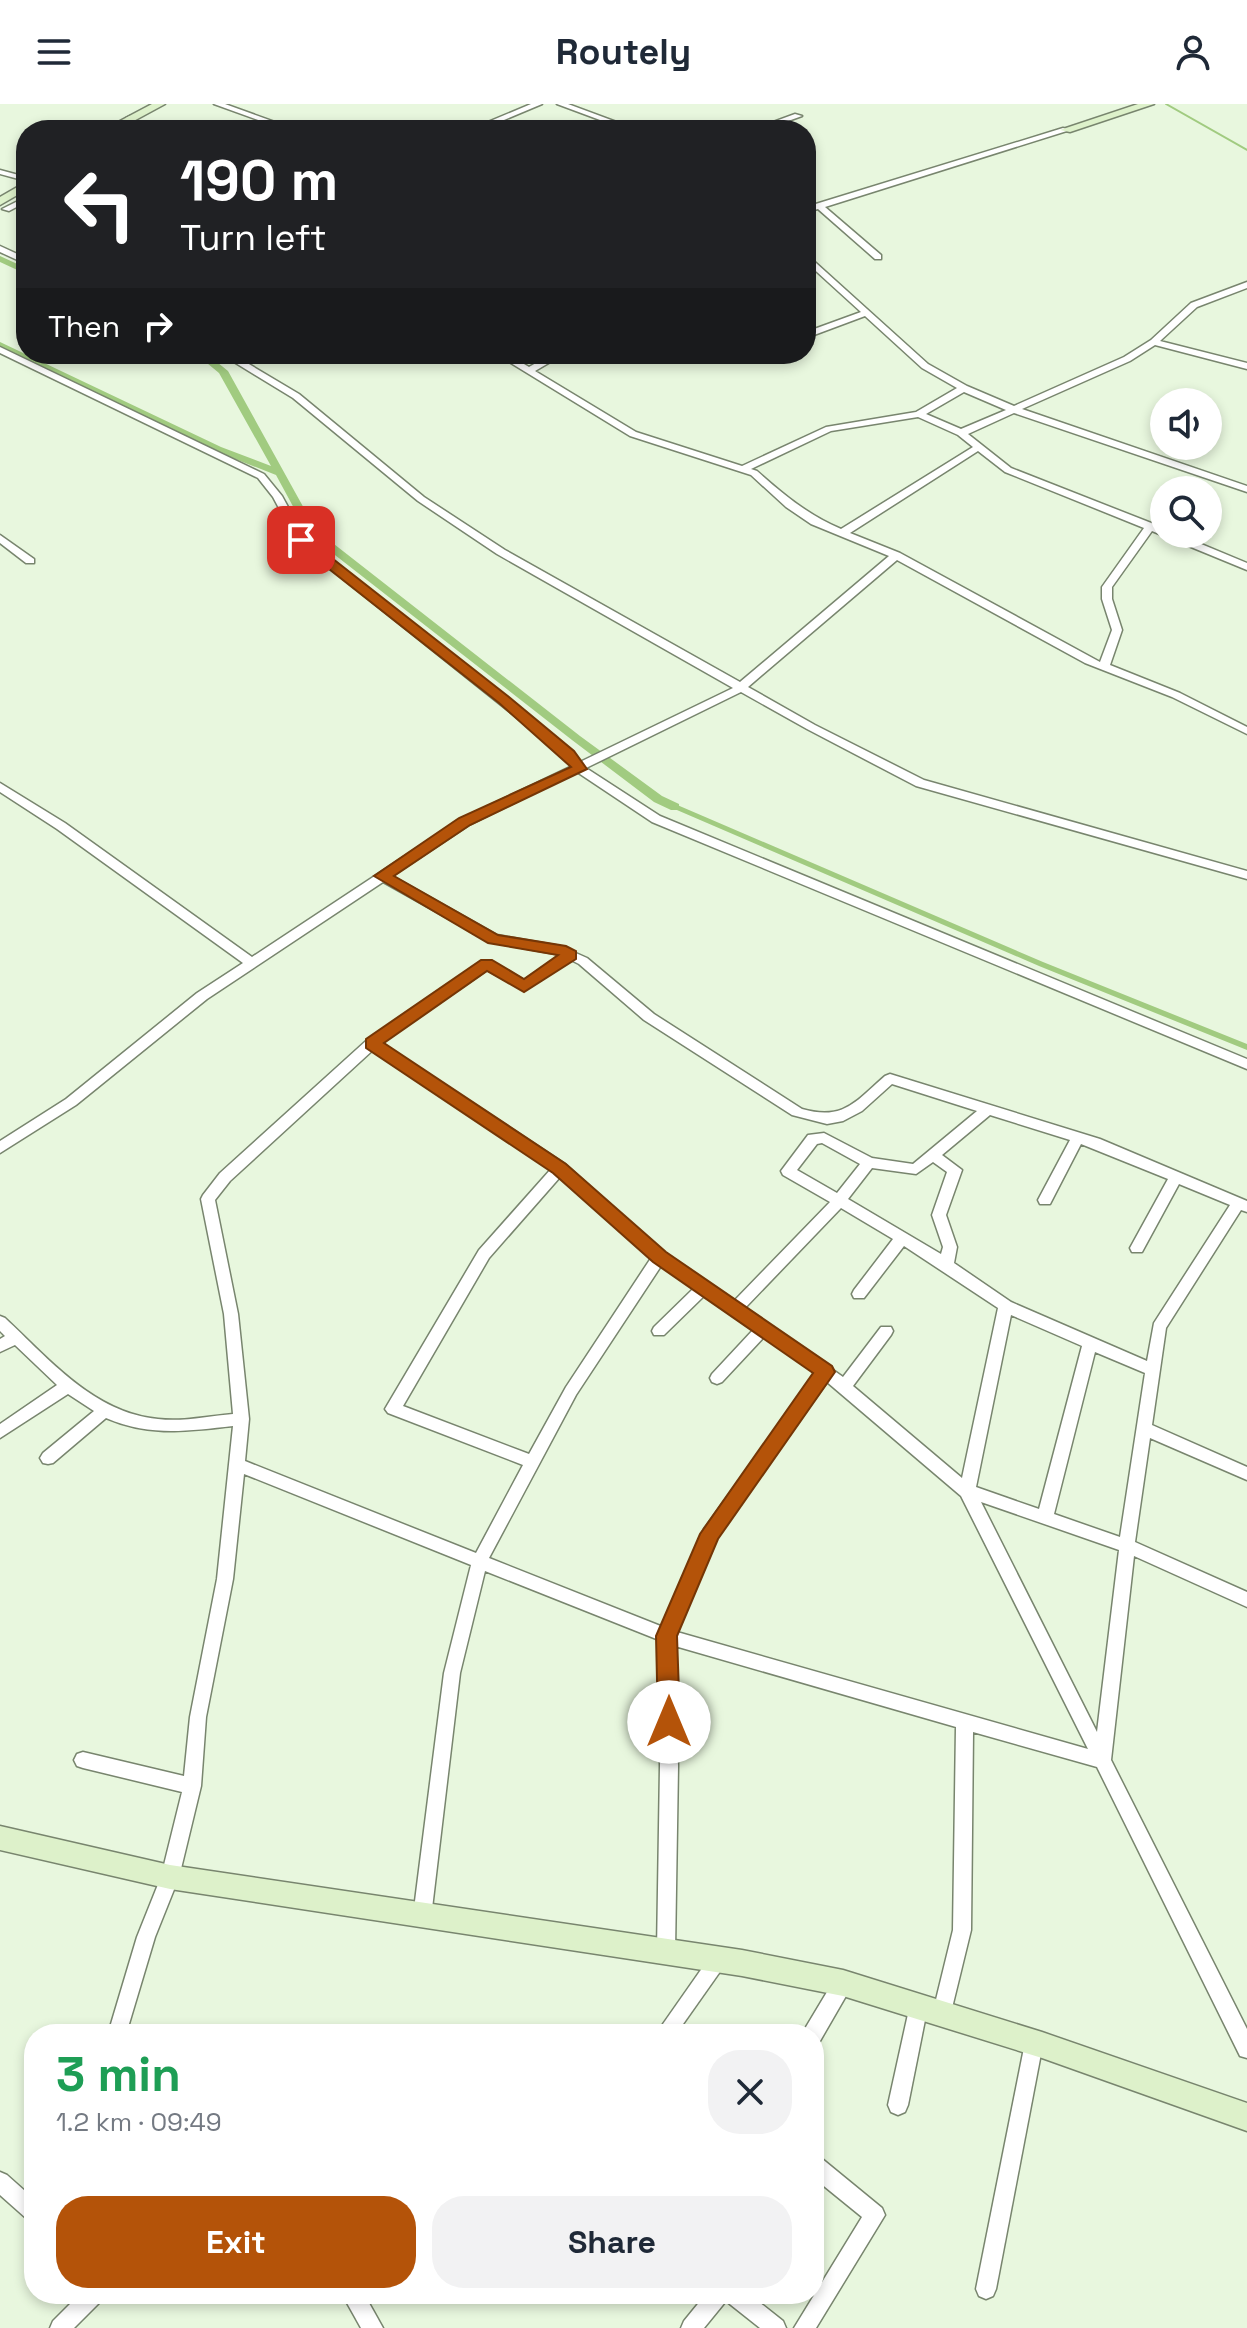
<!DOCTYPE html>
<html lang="en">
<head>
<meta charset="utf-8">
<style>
	:root { --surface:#fff; --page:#f2f2f3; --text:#1f2937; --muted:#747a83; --accent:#b45309 }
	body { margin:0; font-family:"Space Grotesk",sans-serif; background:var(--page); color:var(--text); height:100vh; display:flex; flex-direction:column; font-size:30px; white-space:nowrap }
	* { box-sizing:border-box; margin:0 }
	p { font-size:26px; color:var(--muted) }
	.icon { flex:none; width:44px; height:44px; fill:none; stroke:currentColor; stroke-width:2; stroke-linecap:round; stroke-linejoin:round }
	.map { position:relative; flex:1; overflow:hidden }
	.panel { position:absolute; left:24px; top:1920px; width:800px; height:280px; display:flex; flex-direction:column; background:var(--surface); border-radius:32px; box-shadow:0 4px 12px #0003 }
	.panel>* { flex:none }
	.top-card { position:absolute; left:16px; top:16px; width:800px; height:244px; border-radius:32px; box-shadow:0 4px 12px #0003; background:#202124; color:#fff; overflow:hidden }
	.fabs { position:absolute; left:1150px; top:284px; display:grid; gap:16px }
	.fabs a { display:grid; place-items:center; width:72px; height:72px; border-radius:50%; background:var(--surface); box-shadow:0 4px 12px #0003; font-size:40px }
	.pin { position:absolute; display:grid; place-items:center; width:68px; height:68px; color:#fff; margin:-34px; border-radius:16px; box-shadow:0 4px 12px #0006 }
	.me { position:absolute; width:88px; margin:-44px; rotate:0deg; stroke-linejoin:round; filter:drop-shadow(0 0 6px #0008) }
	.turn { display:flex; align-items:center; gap:28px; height:168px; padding:0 32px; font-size:36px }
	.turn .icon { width:104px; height:104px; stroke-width:2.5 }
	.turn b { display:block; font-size:56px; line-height:68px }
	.then { display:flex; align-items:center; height:76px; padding:0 32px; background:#0003; gap:16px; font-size:30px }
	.round { display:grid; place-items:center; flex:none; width:84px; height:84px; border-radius:32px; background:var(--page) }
	.headline { display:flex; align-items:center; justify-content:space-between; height:136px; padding:0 32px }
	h1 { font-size:48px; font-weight:700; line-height:60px; color:#1e9e55 }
	.primary-button { display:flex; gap:16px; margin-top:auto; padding:16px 32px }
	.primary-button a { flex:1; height:92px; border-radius:32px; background:var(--accent); color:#fff; font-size:32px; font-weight:700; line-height:92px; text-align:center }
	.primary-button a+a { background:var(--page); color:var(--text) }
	header { display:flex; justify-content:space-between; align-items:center; height:104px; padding:0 32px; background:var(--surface); font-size:36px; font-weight:700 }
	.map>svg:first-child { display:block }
	.water { fill:#a1cb80 }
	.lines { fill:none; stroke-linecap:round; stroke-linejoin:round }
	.stream { stroke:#a1cb80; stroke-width:2 }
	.canal { fill:#a1cb80; fill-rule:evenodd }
	.street-casing { stroke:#78856e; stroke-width:3 }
	.secondary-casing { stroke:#78856e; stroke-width:3 }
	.street { fill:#fff; fill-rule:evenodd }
	.secondary { fill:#ddf1ca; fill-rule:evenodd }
	.route { fill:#b45309; stroke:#753606; stroke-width:2 }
</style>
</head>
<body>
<header><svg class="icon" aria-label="menu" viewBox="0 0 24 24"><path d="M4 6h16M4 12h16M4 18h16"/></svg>Routely<svg class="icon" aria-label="person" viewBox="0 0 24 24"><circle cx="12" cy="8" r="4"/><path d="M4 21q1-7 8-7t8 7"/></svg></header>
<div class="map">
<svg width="1247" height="2224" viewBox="0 0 1247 2224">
	<rect width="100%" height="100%" fill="#e8f7de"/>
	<!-- water -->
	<path class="water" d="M661 694 1043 858 1247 940V946L1039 862 656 697Z"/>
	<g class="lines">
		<!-- stream -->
		<path class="stream" d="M1166 0 1247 46"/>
		<!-- canal -->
		<g class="canal">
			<path d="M0 152 26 164V170L0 158Z"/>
			<path d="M0 238 221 343 271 362 219 269 196 250H207L228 267 316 426 580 632 662 692 679 700V706H671L654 698 572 636 308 430 276 371 215 347 0 244Z"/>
		</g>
		<!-- street casing -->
		<g class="street-casing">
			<g id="street">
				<path d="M214 0H225L297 26H286Z"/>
				<path d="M531 0H542L480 26H469Z"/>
				<path d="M557 0H568L638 26H627Z"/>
				<path d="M795 10 802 12 763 26H751Z"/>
				<path d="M130 12 134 14 135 26H127L126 14Z"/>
				<path d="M1063 24 1070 26 825 103 881 151V155H875L818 105 806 108V103Z"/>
				<path d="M0 66 26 73V77L0 70Z"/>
				<path d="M26 93V98L9 107 2 105Z"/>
				<path d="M0 142 26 154V160L0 148Z"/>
				<path d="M806 150 928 260 967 282 1014 302 1124 253 1151 236 1191 199 1247 178V184L1197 203 1160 237 1247 259V265L1155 241 1130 257 1022 305 1247 382V388L1014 309 968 330 1011 364 1164 424V430H1177L1247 459V466L1152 427 1112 483V495L1122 526 1110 561 1180 589 1247 623V630L1172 593 1085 559 897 456 748 583 815 621 924 676 1247 767V775L916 682 807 625 741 588 586 664 660 712 1247 955V965L652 718 577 668 469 721 392 772 497 831 560 842 587 854 654 910 802 1005C844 1017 856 997 885 972L890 970 1100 1035 1247 1097V1108L1241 1106 1166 1224 1152 1321 1247 1363V1376L1150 1334 1135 1438 1247 1488V1503L1134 1452 1111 1656 1247 1925V1954L1240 1952 1097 1663 973 1628 971 1826 951 1908 949 1915 942 1917 935 1915 933 1908 953 1826 956 1623 675 1542 678 1662 675 1847 672 1853 666 1856 660 1853 657 1847 660 1662 659 1536 485 1467 460 1569 431 1813 428 1819 422 1822 416 1819 413 1813 444 1569 471 1461 244 1370 233 1475 206 1613 201 1682 179 1773 155 1833 126 1930H108L137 1833 161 1773 182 1688 83 1664 77 1662 74 1656 77 1650 83 1648 184 1672 190 1613 217 1475 233 1322C186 1327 151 1333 106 1314L53 1359 48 1360 43 1359 40 1354 43 1349 94 1307 68 1290 0 1334V1320L57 1281 15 1241 0 1248V1235L5 1232 0 1227V1212L5 1214C49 1255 94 1309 158 1315 183 1318 209 1312 233 1310L224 1210 201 1095 203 1091 220 1069 367 936 483 857H491L524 876 561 851 490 838 383 778 207 895 76 1001 0 1049V1037L66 995 197 889 243 859 57 725 0 688V679L65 719 252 853 461 715 572 662 565 652 297 438 273 393 258 374 0 249V243L264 370 282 392 305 434 573 648 580 658 733 584 497 450 418 397 293 294 221 250H232L299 290 424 393 505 446 740 578 889 452 811 420 786 403 751 371 630 332 496 250H507L529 263 552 250H564L535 267 636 328 742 362 826 323 916 308 957 284 922 264 865 212 806 234V228L861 208 806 158ZM964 288 1006 306 961 325 926 310ZM918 313 958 331 973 343 841 425C808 411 784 391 757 367L751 365 831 327ZM978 347 1005 368 1144 424 1102 483V495L1112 526 1100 558 900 449 850 429ZM571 856 579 860 644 916 792 1011 827 1020 843 1017 862 1007 892 980 977 1007 913 1060 872 1054 824 1029 808 1031 781 1067 783 1071 830 1098 734 1197 664 1149 565 1060 381 939 487 866 524 886ZM373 946 551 1065 479 1146 385 1305 388 1309 523 1361 476 1449 245 1357 249 1315 238 1210 215 1096 230 1077ZM990 1011 1070 1036 1038 1096 1040 1100H1050L1081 1040 1168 1075 1130 1144 1132 1148H1142L1179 1080 1230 1101 1154 1219 1147 1257 1011 1198 954 1159 957 1143 946 1111 962 1066 942 1051ZM822 1039 860 1060 837 1089 797 1066 817 1040ZM933 1058 947 1068 932 1111 943 1143 941 1150 848 1095 872 1064 916 1070ZM561 1072 651 1154 566 1283 529 1350 403 1302 489 1154ZM841 1104 893 1135 854 1186 852 1190 854 1194H864L904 1142 998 1204 962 1374 853 1282 891 1231 893 1227 891 1223H881L843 1273 745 1204ZM661 1162 694 1184 654 1223 652 1227 654 1231H664L704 1192 753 1226 712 1270 710 1274 712 1278 717 1280 722 1278 764 1233 817 1269 704 1425 663 1523 489 1454 576 1291ZM1011 1211 1082 1242 1039 1405 976 1383ZM1095 1248 1145 1269 1120 1433 1054 1410ZM827 1278 961 1392 1088 1645 677 1528 716 1434ZM981 1398 1119 1446 1097 1628Z"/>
				<path d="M0 431 34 455V459H26L0 439Z"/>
				<path d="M718 1847 724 1850 727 1856 724 1862 676 1930H656L712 1850Z"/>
				<path d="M843 1870 850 1873 852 1879 850 1885 820 1937 814 1939V1930H804L806 1923 836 1873Z"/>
				<path d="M919 1892 926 1894 928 1901 908 2001 905 2008 898 2011 891 2008 888 2001 910 1901 912 1894Z"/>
				<path d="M1034 1930 1041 1932 1043 1939 996 2185 993 2192 986 2195 979 2192 976 2185 1025 1939 1027 1932Z"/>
				<path d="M814 2051 821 2054 882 2104 885 2111 816 2224H794L862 2113 814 2074Z"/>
				<path d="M0 2068 7 2071 34 2095V2118L27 2115 0 2091Z"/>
				<path d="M80 2190H104L101 2197 74 2224H50L53 2217Z"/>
				<path d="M342 2190H364L383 2224H361Z"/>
				<path d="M706 2190H749L783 2217 786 2224H760L726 2197 704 2224H681L684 2217Z"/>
			</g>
		</g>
		<!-- secondary casing -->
		<g class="secondary-casing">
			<g id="secondary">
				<path d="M152 0H165L117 26H103Z"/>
				<path d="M1138 0H1154L1070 28 1060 26Z"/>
				<path d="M26 78V86L0 101V93Z"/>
				<path d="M0 1722 170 1761 742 1846 843 1866 1042 1928 1247 1999V2027L1042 1954 843 1892 742 1872 170 1785 0 1746Z"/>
			</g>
		</g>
		<!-- street -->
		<use href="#street" class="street"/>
		<!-- secondary -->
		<use href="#secondary" class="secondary"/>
	</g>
	<!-- route -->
	<path class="route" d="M296 433H305L509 593 574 647 587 665 470 721 394 772 498 831 566 842 576 847V855L524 888 487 867 384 939 566 1060 666 1148 832 1262 835 1268 718 1435 677 1532 680 1618 677 1625 669 1628 661 1625 658 1618 656 1532 700 1430 813 1269 653 1158 553 1069 366 944V935L481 856H492L524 875 558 851 488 839 374 772 459 714 571 663 499 599 296 439Z"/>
</svg>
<div class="fabs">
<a><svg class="icon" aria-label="sound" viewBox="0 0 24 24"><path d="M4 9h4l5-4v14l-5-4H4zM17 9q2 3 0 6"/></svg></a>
<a><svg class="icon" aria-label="search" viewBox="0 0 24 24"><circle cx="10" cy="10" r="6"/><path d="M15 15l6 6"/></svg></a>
</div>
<div class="pin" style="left:301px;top:436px;background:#d93025"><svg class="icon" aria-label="arrive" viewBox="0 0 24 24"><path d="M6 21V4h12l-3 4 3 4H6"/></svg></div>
<svg class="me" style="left:669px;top:1618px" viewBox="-20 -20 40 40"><circle r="19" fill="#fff"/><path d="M0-13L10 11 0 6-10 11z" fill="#b45309"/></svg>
<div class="top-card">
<div class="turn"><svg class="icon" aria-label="left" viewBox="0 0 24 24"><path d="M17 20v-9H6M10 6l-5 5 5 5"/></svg><div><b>190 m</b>Turn left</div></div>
<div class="then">Then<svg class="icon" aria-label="right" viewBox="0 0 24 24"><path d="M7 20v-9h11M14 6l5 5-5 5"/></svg></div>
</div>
<section class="panel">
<div class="headline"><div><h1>3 min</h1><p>1.2 km · 09:49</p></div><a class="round"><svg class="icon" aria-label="close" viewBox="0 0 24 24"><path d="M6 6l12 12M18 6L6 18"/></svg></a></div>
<div class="primary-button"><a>Exit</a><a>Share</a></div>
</section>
</div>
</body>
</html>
